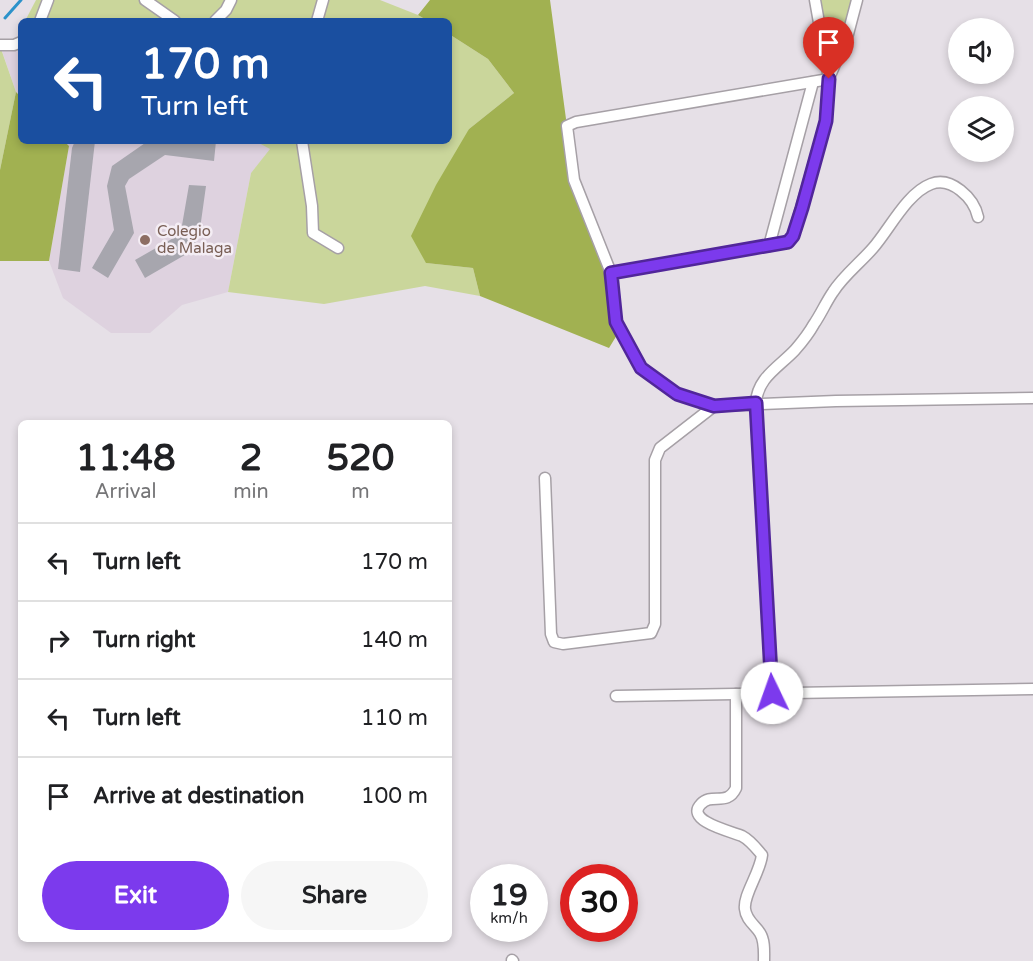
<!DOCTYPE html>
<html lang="en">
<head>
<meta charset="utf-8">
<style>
	:root { --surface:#fff; --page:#f6f6f6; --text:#202124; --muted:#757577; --line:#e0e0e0; --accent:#7c3aed }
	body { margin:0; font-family:"Varela Round",sans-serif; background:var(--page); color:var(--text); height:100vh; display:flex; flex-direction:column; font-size:22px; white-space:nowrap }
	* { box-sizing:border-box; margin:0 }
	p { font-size:20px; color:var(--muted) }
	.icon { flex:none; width:33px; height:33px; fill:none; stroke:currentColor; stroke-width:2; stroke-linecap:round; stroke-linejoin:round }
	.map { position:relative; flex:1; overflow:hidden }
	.sheet { position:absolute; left:18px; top:420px; width:434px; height:522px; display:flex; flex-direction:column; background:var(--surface); border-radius:9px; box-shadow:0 3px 9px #0003 }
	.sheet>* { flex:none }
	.hud { position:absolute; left:18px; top:18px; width:434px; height:126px; border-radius:9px; box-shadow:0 3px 9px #0003; background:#1a4fa0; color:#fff; overflow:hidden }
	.controls { position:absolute; left:948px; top:18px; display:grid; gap:12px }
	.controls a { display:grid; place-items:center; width:66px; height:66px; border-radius:50%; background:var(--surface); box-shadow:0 3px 9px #0003; font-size:30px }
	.speed { position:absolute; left:470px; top:864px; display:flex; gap:12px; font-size:30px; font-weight:700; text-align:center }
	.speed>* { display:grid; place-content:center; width:78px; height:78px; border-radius:50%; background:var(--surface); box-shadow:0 3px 9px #0003; line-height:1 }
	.speed small { font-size:15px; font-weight:400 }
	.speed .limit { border:9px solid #d22; background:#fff; color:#111 }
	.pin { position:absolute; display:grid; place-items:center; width:51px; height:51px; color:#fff; margin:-62px -26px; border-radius:50% 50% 50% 0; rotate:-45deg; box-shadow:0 0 6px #0007 }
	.pin .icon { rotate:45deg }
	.me { position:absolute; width:66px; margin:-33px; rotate:357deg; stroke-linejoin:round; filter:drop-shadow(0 0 4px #0008) }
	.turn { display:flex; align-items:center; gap:21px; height:126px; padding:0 24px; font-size:27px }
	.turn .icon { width:78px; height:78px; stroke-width:2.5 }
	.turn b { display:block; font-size:42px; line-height:51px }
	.eta { display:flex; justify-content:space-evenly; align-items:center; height:102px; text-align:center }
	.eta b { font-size:36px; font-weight:700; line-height:42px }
	.button { display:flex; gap:12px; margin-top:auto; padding:12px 24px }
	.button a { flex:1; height:69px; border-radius:36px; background:var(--accent); color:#fff; font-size:24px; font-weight:700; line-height:69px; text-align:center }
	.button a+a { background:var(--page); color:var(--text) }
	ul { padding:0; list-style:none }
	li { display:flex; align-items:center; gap:18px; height:78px; padding:0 24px; border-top:2px solid var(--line) }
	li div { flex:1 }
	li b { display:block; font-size:22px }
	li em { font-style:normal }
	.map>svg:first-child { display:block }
	.built { fill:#ded2df }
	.green { fill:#cad69b }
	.forest { fill:#a1b151 }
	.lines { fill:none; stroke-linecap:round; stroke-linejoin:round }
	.stream { stroke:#2c92ca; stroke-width:3 }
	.building { fill:#a7a6ae }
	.minor-casing { stroke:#a6a0a6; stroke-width:13 }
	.minor { stroke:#fff; stroke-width:10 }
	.route-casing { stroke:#51269a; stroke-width:15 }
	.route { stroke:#7c3aed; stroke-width:10 }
	.education-dot { fill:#8d6e63; stroke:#f4edf4; stroke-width:2 }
	.labels { text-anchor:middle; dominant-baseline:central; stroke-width:5; stroke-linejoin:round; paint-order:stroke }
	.education-label { font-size:15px; fill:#785e54; stroke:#f4edf4; text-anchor:start }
</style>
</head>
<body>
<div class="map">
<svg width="1033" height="961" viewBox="0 0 1033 961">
	<rect width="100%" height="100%" fill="#e6e0e7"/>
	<!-- built -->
	<g class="built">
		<path d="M21 42V97L16 92 0 45Z"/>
		<path d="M64 141H255L271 149 251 173 228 292 182 305 150 333H111L63 298 49 261 69 146Z"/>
	</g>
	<!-- green -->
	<g class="green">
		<path d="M36 0H380L418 15 428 21H25Z"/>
		<path d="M815 0H857L829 79Z"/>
		<path d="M449 34 488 59 514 93 469 129 426 263 473 268 480 296 425 286 324 304 228 292 251 173 270 149 255 141H448Z"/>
		<path d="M0 46 16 92 0 170Z"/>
	</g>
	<!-- forest -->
	<g class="forest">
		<path d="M430 0H550L573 171 611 273 620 330 609 348 480 296 473 268 426 263 411 236 436 185 469 129 514 93 488 59 449 34 448 21H428L418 15Z"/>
		<path d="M16 92 21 97V141H64L69 146 49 261H0V170Z"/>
	</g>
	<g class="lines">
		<!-- stream -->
		<path class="stream" d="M5 18 21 0"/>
	</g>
	<!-- building -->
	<g class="building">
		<path d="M75 141H95L80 272 58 269 72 148Z"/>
		<path d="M148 141H216L214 161 165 155 129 179 125 186 134 233 108 278 92 268 114 230 107 186 112 166Z"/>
		<path d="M189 185 206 186 199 236 190 252 145 278 135 260 177 236 181 231Z"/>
	</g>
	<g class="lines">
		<!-- minor casing -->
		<g class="minor-casing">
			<g id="minor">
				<path d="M145 0 175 21"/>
				<path d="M40 21 48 0"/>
				<path d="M215 21 226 10 231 0"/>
				<path d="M317 21 323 0"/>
				<path d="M0 45H14L21 42"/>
				<path d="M829 78 848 34 857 0"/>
				<path d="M829 79 576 122 567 126 574 180 611 273 616 322 641 368 677 394 714 406 836 401 1033 398"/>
				<path d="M302 141 312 206 313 233 338 248"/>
				<path d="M769 246 813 82"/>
				<path d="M611 273 788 242 793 236 826 121 829 79 815 0"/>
				<path d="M545 478 551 634 554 642 563 644 651 633 655 624V460L660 448 714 406"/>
				<path d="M772 693 756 403C757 378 779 367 795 350 802 342 809 333 814 324 821 314 826 302 833 292 843 276 860 263 873 248 889 230 907 193 931 184 951 176 974 198 978 217"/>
				<path d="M736 694V788C727 807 712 792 701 804 684 821 733 832 742 836 750 840 756 848 762 855 760 873 743 895 745 909 746 920 755 925 760 933 765 941 764 952 764 961"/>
				<path d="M616 696 1033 689"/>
				<path d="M512 960 513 961"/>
			</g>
		</g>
		<!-- minor -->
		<use href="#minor" class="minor"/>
	</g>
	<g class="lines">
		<!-- route casing -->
		<g class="route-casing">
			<path id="route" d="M772 693 756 403 714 406 677 394 641 368 616 322 611 273 788 242 793 236 802 208 826 121 829 79"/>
		</g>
		<!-- route -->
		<use href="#route" class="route"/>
	</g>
	<!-- markers -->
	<circle class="education-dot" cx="145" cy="240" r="6"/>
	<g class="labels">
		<!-- education labels -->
		<g class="education-label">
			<text x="157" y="231">Colegio<tspan x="157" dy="17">de Malaga</tspan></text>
		</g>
	</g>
</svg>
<div class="controls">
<a><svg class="icon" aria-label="sound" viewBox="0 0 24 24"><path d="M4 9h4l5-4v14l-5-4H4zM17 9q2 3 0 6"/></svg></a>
<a><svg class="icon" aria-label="layers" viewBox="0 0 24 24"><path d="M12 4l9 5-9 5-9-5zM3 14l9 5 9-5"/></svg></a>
</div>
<div class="speed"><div>19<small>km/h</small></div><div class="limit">30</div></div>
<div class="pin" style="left:829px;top:79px;background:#d93025"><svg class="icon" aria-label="arrive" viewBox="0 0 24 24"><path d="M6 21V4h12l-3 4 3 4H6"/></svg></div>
<svg class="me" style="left:772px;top:693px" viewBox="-20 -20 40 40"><circle r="19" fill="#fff"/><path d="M0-13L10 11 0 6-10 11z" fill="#7c3aed"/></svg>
<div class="hud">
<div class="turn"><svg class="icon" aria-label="left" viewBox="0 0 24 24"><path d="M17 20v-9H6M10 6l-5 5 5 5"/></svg><div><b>170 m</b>Turn left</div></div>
</div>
<section class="sheet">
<div class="eta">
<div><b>11:48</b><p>Arrival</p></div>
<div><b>2</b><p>min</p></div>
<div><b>520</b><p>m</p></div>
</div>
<ul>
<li><svg class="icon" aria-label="left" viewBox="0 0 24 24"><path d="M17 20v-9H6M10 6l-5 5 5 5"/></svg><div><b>Turn left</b></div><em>170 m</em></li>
<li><svg class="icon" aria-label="right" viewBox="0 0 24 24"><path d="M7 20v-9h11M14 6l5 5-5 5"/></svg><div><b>Turn right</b></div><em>140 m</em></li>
<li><svg class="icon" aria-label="left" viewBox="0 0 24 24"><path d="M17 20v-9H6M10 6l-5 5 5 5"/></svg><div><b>Turn left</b></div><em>110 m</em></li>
<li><svg class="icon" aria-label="arrive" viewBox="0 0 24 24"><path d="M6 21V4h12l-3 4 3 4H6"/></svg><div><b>Arrive at destination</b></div><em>100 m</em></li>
</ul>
<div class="button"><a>Exit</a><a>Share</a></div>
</section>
</div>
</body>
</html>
